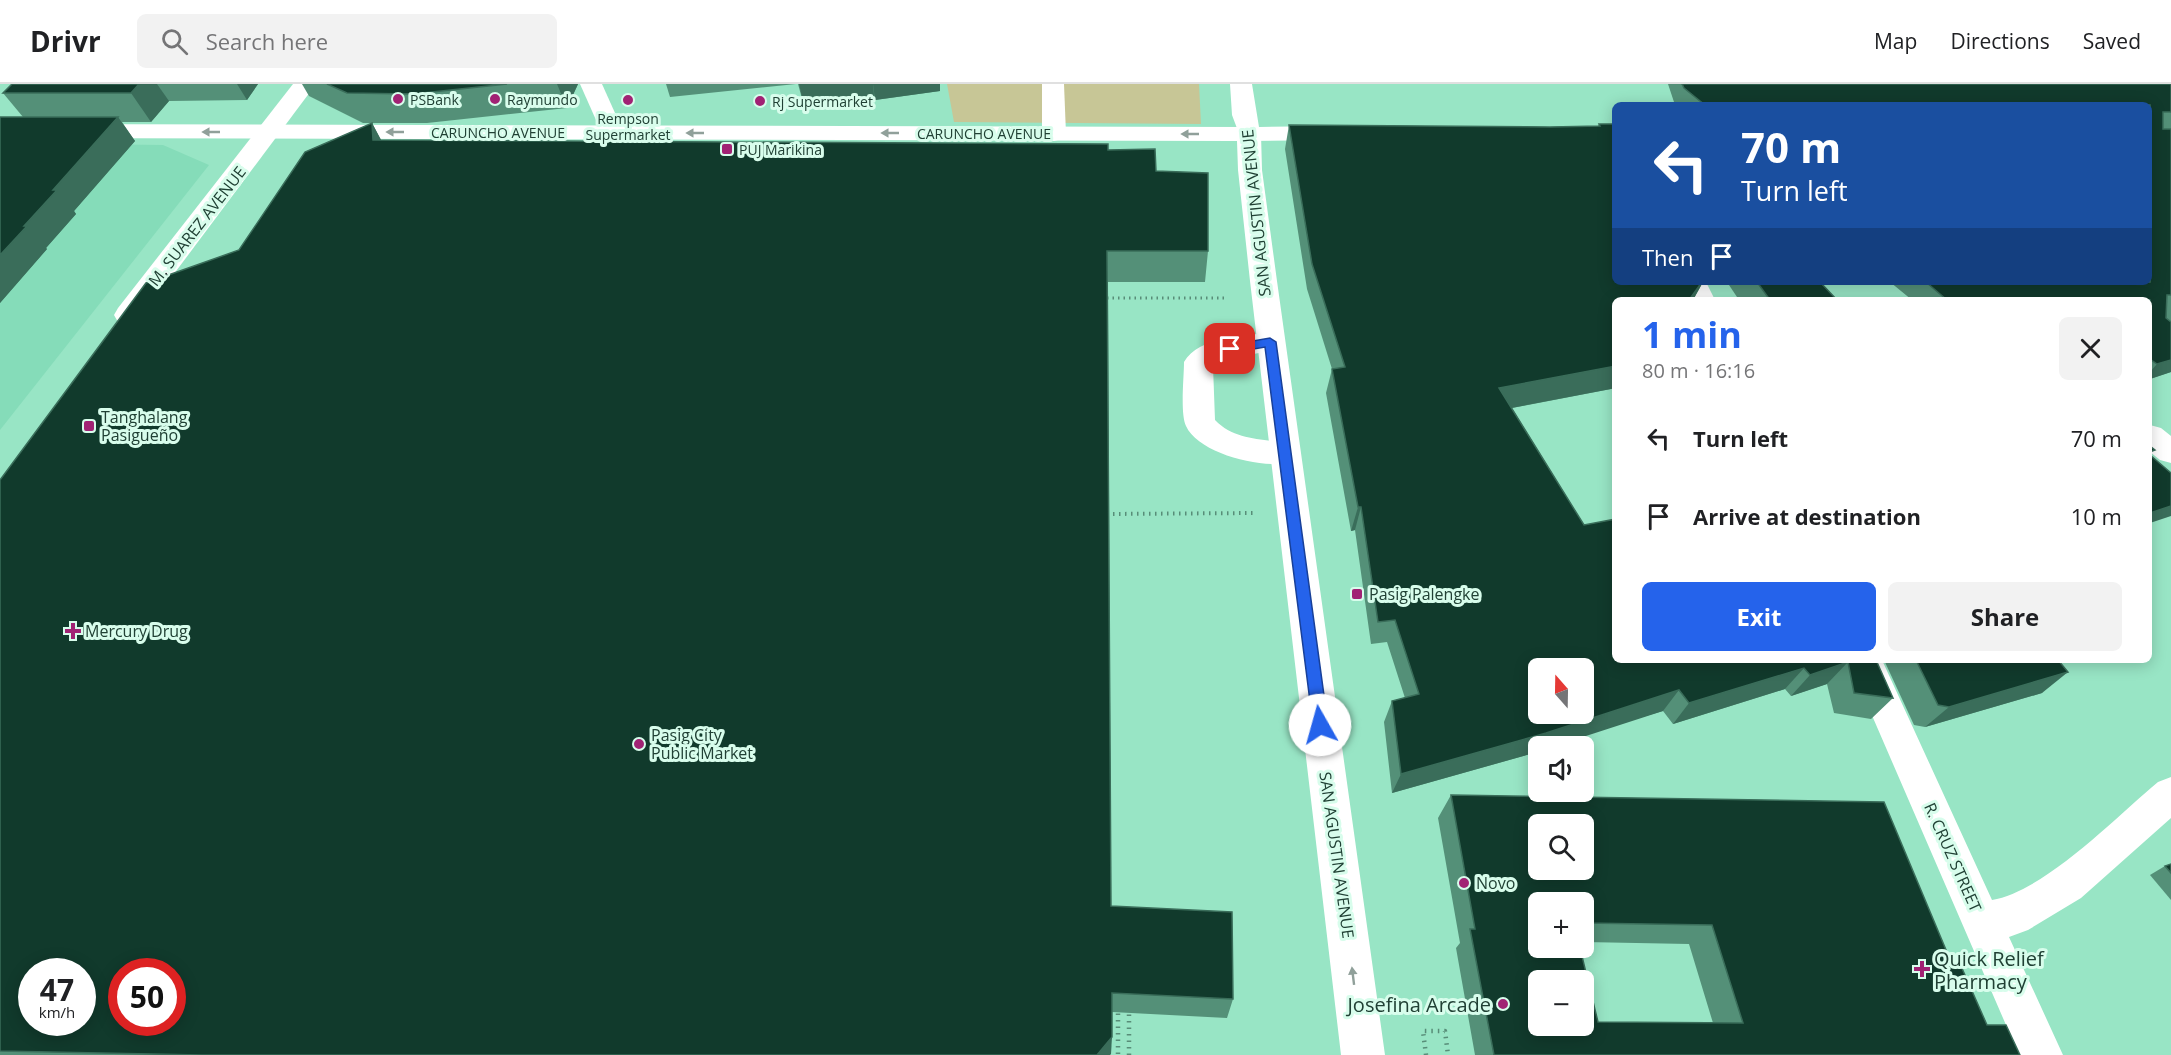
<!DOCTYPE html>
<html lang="en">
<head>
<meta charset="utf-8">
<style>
	:root { --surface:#fff; --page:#f2f2f2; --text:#202124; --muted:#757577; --line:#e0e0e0; --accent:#2563eb }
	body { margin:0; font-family:"Open Sans",sans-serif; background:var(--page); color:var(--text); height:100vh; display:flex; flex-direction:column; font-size:22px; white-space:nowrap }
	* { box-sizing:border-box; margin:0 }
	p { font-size:20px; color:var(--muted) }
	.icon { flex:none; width:33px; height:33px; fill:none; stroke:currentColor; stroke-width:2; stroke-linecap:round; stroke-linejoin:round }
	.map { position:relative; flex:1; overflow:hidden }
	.panel { position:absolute; left:1612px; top:213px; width:540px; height:366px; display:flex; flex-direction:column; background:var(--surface); border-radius:9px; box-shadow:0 3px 15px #0003 }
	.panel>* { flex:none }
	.hud { position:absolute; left:1612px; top:18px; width:540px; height:183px; border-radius:9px; box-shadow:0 3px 15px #0003; background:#1a4fa0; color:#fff; overflow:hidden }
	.needle { width:39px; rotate:340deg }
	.controls { position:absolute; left:1528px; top:574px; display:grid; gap:12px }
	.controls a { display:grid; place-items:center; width:66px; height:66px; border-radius:9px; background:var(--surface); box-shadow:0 3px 15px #0003; font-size:30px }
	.speed { position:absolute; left:18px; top:874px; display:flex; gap:12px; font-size:30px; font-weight:700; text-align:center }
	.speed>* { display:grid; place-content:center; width:78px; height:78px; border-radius:50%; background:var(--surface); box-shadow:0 3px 15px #0003; line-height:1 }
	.speed small { font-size:15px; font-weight:400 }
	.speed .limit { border:9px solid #d22; background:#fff; color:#111 }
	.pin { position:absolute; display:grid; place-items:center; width:51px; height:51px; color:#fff; margin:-26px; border-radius:12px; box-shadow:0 3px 9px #0006 }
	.me { position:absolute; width:66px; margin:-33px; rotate:353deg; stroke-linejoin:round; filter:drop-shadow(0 0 4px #0008) }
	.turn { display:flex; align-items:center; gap:21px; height:126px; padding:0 30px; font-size:27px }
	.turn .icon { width:78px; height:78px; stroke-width:2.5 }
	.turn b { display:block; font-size:42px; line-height:51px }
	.then { display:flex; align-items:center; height:57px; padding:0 30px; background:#0003; gap:12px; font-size:22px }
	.round { display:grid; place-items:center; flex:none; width:63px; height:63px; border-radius:9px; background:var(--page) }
	.summary { display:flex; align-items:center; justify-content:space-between; height:102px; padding:0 30px }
	h1 { font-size:36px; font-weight:700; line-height:45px; color:var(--accent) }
	.primary-button { display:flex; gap:12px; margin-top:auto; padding:12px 30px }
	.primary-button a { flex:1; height:69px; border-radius:9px; background:var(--accent); color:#fff; font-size:24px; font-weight:700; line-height:69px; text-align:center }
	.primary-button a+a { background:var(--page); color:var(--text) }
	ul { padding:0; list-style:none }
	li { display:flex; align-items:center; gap:18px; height:78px; padding:0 30px }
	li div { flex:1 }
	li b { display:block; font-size:22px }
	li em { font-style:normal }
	header { display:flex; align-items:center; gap:36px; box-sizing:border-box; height:84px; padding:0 30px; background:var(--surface); border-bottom:2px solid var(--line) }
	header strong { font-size:28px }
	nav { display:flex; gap:33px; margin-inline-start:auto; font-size:21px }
	.search { width:420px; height:54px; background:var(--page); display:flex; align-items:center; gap:15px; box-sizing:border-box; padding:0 21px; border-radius:9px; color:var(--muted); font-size:22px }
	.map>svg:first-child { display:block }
	.built { fill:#85dcb9 }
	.green { fill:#c7c696 }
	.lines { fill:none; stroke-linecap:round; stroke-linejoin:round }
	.path-far2 { stroke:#588d78; stroke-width:3; stroke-dasharray:1.5 4; stroke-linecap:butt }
	.path-far1 { stroke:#588d78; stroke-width:4; stroke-dasharray:1.5 4.5; stroke-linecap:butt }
	.path { stroke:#588d78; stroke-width:4.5; stroke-dasharray:1.5 5; stroke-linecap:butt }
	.minor { fill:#fff; fill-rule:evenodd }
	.major { fill:#fff; fill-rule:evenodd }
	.wall { fill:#549078; fill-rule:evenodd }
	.shaded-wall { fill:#3a6d5a }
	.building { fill:#113a2c; stroke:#3a6d5a; stroke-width:1.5; fill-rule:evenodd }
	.oneway { fill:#90a09a }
	.route { fill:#2563eb; stroke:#184099; stroke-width:1.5 }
	.poi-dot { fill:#a12274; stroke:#d8fdec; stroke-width:2 }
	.labels { text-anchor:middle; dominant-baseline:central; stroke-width:6; stroke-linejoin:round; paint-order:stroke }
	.far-poi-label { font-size:14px; fill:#204034; stroke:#d8fdec; text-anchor:start }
	.far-street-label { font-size:14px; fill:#204034; stroke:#d8fdec }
	.street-label { font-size:16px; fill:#204034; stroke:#d8fdec }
	.poi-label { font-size:16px; fill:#204034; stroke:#d8fdec; text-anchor:start }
	.near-poi-label { font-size:20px; fill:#204034; stroke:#d8fdec; text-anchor:start }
</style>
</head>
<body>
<header>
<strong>Drivr</strong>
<div class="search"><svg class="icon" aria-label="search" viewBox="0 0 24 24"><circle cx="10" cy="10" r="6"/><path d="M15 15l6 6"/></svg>Search here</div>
<nav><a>Map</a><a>Directions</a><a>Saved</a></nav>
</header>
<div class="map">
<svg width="2171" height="971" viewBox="0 0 2171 971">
	<rect width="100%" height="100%" fill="#98e5c5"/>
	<!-- built -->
	<path class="built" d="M0 59 163 61 209 81 0 346Z"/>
	<!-- green -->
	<path class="green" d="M947 0H1199L1201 40 954 38Z"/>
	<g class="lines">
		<!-- path-far2 -->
		<path class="path-far2" d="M1107 214H1226"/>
		<!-- path-far1 -->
		<path class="path-far1" d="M1107 430 1253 429"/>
		<!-- path -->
		<g class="path">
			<path d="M1118 923V971"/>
			<path d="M1129 924V971"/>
			<path d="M1426 971 1423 947H1445L1448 971"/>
		</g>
		<!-- minor -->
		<g class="minor">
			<path d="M293 0H316L138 238 128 240 118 238 114 231 118 224Z"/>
			<path d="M580 0H602L624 49 620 54 612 56 604 54Z"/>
			<path d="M1042 0H1064L1066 50 1062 55 1054 57 1046 55 1042 50Z"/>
			<path d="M1230 0H1252L1259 43 1332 42 1340 44 1344 49 1340 54 1332 56 1249 57 1241 55 1232 31Z"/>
			<path d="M1680 198H1706L1715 216H1687Z"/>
			<path d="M1270 248 1280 251 1284 258 1280 265 1222 276 1213 282 1215 336C1237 359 1267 353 1295 362L1299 370 1295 378C1267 386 1199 371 1186 342 1180 329 1184 294 1184 278 1199 252 1244 253 1270 248Z"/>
			<path d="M2150 341 2161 344 2171 352V379L2160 376 2150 368Z"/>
			<path d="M1848 576H1882L1992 816C2045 807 2116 733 2158 698L2171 693V734L2081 814 2028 846 2009 853 2063 971H2019Z"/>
		</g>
		<!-- major -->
		<path class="major" d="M0 40 1249 43 1257 45 1261 50 1262 86 1277 197 1385 971H1341L1250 197 1238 86 1237 57 0 54Z"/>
	</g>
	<!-- wall -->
	<g class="wall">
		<path d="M12 0H258L247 16 169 17 151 38H122L135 57 74 127 76 130 46 164 47 165 0 219V33H23L3 9Z"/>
		<path d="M302 0H578L567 24 427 39H363L309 12Z"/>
		<path d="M666 0H796L670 13Z"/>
		<path d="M798 0H940V7L875 16 874 12 804 22Z"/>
		<path d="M1668 0H2171V288L2150 295V216H1912L1890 198H2150V21H1675Z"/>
		<path d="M372 39 381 56 1108 66 1156 87 1208 167 1205 198H1108L1111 822 1233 915 1227 934 1112 928 1110 971H0V396Z"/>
		<path d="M1599 40H1616V198H1703L1693 216 1616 304 1512 324 1584 441 1876 576 1893 614 1871 635 1834 629 1827 600 1791 612 1785 605 1673 640 1663 627 1539 663V667L1534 669 1392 709 1384 638 1392 617 1405 614 1387 558 1371 560 1355 446 1351 447 1326 309 1332 285 1307 205 1285 65 1289 41 1550 43 1598 42Z"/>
		<path d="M1727 198H1820L1837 216H1739Z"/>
		<path d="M1884 576H2058L2042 609 1925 643 1914 641Z"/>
		<path d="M1451 711 1949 873 1987 941 2020 971H1475L1456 864 1460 859 1438 734ZM1539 819H1584V858L1689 860 1713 939 1598 938Z"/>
		<path d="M2171 780V816L2150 791 2165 782Z"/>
	</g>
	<!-- shaded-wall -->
	<g class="shaded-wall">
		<path d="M139 0H157L169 17 151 38 131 9Z"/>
		<path d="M237 0H258L247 16Z"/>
		<path d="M557 0H578L567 24Z"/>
		<path d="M799 0H873L874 12 804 22Z"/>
		<path d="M873 0H940V7L875 16Z"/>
		<path d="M118 33 135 57 74 127 76 130 46 164 47 165 0 219V171L53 106Z"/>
		<path d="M372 39 388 69 373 56Z"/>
		<path d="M1702 198H1703L1693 216H1689Z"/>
		<path d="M2171 276V288L2150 295V288L2157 280Z"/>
		<path d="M1616 282V304L1490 328 1499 304Z"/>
		<path d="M2171 422V432L2150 439V429Z"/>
		<path d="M1358 423H1361L1355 446 1351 447Z"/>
		<path d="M1848 578 1827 600 1791 612 1810 591Z"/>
		<path d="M1804 584 1785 605 1673 640 1689 619Z"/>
		<path d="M2068 588 2042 609 1925 643 1949 623Z"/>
		<path d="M1679 606 1663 627 1552 663H1539V667L1534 669 1392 709 1401 690Z"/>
		<path d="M1112 953 1111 970 1110 971H1097Z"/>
	</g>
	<!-- building -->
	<g class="building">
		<path d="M12 0H139L131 9H3Z"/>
		<path d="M327 0H507L413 10 347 9Z"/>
		<path d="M1682 0H2171V28H2163V45H2171V211H2167L2166 234 2171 238V276L2157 280 2150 275V216H1947L1926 198H2150V21H1705L1684 4Z"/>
		<path d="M0 33H118L53 106H57L24 142H27L0 171Z"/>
		<path d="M372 39 373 56 1108 60V66L1155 65 1156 87 1208 89V167H1107L1111 822 1232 828 1233 915 1112 909V953L1097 971H202L0 967V396L146 199 239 166 305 68ZM32 888H82V939H32ZM122 888H172V939H122Z"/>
		<path d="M1599 40H1616V198H1702L1689 216H1616V282L1499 304 1584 441 1616 435V576H1876L1893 614 1854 609 1848 578 1810 591 1804 584 1689 619 1679 606 1546 649 1401 690 1392 617 1419 610 1395 536 1378 538 1361 423H1358L1332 285 1345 283 1312 180 1289 41 1550 43 1600 42ZM1539 585H1584V630H1539Z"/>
		<path d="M1757 198H1820L1837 216H1770Z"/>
		<path d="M2150 362 2155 366 2150 368Z"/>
		<path d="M2150 371 2171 389V422L2150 429Z"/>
		<path d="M1916 576H2058L2068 588 1949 623 1938 621Z"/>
		<path d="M1451 711 1884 718 1949 873H1957L1987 941H2006L2020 971H1494L1470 845H1475ZM1539 741H1584V786H1539ZM1539 819H1584V839L1712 841 1743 939 1598 938 1580 864H1539ZM1539 897H1584V942H1539Z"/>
		<path d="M2171 780V789L2165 782Z"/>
	</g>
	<!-- one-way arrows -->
	<defs><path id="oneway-solid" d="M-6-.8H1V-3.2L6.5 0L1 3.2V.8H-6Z" transform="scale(1.5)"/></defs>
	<g class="oneway">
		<use href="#oneway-solid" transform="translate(211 48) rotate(180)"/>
		<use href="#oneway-solid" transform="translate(395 48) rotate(-180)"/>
		<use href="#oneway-solid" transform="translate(695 49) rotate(-180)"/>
		<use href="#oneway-solid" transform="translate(890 49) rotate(-180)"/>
		<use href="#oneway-solid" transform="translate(1190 50) rotate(180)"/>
		<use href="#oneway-solid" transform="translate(1353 892) rotate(-97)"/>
	</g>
	<!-- route -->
	<path class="route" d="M1270 254 1276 258 1328 641 1326 646 1320 648 1315 646 1313 641 1265 263 1230 269 1224 265 1230 261Z"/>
	<!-- markers -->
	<g class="poi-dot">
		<circle cx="398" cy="15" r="6"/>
		<circle cx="495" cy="15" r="6"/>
		<circle cx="628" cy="16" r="6"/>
		<circle cx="760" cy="17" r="6"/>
		<rect x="721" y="59" width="12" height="12" rx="3"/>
		<rect x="83" y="336" width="12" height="12" rx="3"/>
		<rect x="1351" y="504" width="12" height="12" rx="3"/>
		<path d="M70 538h6v6h6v6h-6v6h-6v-6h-6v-6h6z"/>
		<circle cx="639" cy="660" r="6"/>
		<circle cx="1464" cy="799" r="6"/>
		<path d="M1919 876h6v6h6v6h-6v6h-6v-6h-6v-6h6z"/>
		<circle cx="1503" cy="920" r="6"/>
	</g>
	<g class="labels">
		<!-- far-poi labels -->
		<g class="far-poi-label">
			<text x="410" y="15">PSBank</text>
			<text x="507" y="15">Raymundo</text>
			<text x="772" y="17">Rj Supermarket</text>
			<text x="628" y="34" text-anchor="middle">Rempson<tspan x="628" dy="16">Supermarket</tspan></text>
			<text x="739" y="65">PUJ Marikina</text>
		</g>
		<!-- far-street labels -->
		<g class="far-street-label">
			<text x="498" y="48">CARUNCHO AVENUE</text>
			<text x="984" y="49">CARUNCHO AVENUE</text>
		</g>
		<!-- street labels -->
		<g class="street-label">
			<text transform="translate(1256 129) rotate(-96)">SAN AGUSTIN AVENUE</text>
			<text transform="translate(197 142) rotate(-52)">M. SUAREZ AVENUE</text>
			<text transform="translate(1337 771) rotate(82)">SAN AGUSTIN AVENUE</text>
			<text transform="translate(1953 773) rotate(66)">R. CRUZ STREET</text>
		</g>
		<!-- poi labels -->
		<g class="poi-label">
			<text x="101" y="333">Tanghalang<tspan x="101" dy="18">Pasigueño</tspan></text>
			<text x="1369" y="510">Pasig Palengke</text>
			<text x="85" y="547">Mercury Drug</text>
			<text x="651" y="651">Pasig City<tspan x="651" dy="18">Public Market</tspan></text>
			<text x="1476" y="799">Novo</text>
		</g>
		<!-- near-poi labels -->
		<g class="near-poi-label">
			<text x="1934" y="874">Quick Relief<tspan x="1934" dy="23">Pharmacy</tspan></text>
			<text x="1491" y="920" text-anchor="end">Josefina Arcade</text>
		</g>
	</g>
</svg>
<div class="controls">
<a><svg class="needle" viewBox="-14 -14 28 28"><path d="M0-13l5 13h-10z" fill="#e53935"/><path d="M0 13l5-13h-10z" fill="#757577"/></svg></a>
<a><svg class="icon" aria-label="sound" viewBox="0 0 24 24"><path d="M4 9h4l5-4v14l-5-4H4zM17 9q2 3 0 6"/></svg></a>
<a><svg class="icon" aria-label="search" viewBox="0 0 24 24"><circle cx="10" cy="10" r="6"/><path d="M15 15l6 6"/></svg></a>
<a>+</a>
<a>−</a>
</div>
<div class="speed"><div>47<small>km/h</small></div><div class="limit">50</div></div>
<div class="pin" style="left:1230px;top:265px;background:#d93025"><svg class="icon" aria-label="arrive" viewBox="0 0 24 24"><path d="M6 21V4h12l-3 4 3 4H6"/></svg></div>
<svg class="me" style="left:1320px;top:641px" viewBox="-20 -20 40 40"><circle r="19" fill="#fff"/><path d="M0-13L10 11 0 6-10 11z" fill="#2563eb"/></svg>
<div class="hud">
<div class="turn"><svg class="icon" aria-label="left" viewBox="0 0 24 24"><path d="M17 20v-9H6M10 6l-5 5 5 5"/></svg><div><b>70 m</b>Turn left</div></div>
<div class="then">Then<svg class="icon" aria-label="arrive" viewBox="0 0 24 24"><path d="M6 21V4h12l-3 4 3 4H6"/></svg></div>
</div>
<section class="panel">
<div class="summary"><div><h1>1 min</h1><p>80 m · 16:16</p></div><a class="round"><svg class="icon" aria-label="close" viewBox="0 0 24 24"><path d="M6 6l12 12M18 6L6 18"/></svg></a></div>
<ul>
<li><svg class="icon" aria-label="left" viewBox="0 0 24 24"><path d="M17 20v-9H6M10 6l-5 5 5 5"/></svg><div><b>Turn left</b></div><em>70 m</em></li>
<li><svg class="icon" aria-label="arrive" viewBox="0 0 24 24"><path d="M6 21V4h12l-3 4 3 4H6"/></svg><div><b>Arrive at destination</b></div><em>10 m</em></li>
</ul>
<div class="primary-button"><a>Exit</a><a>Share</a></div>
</section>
</div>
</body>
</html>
